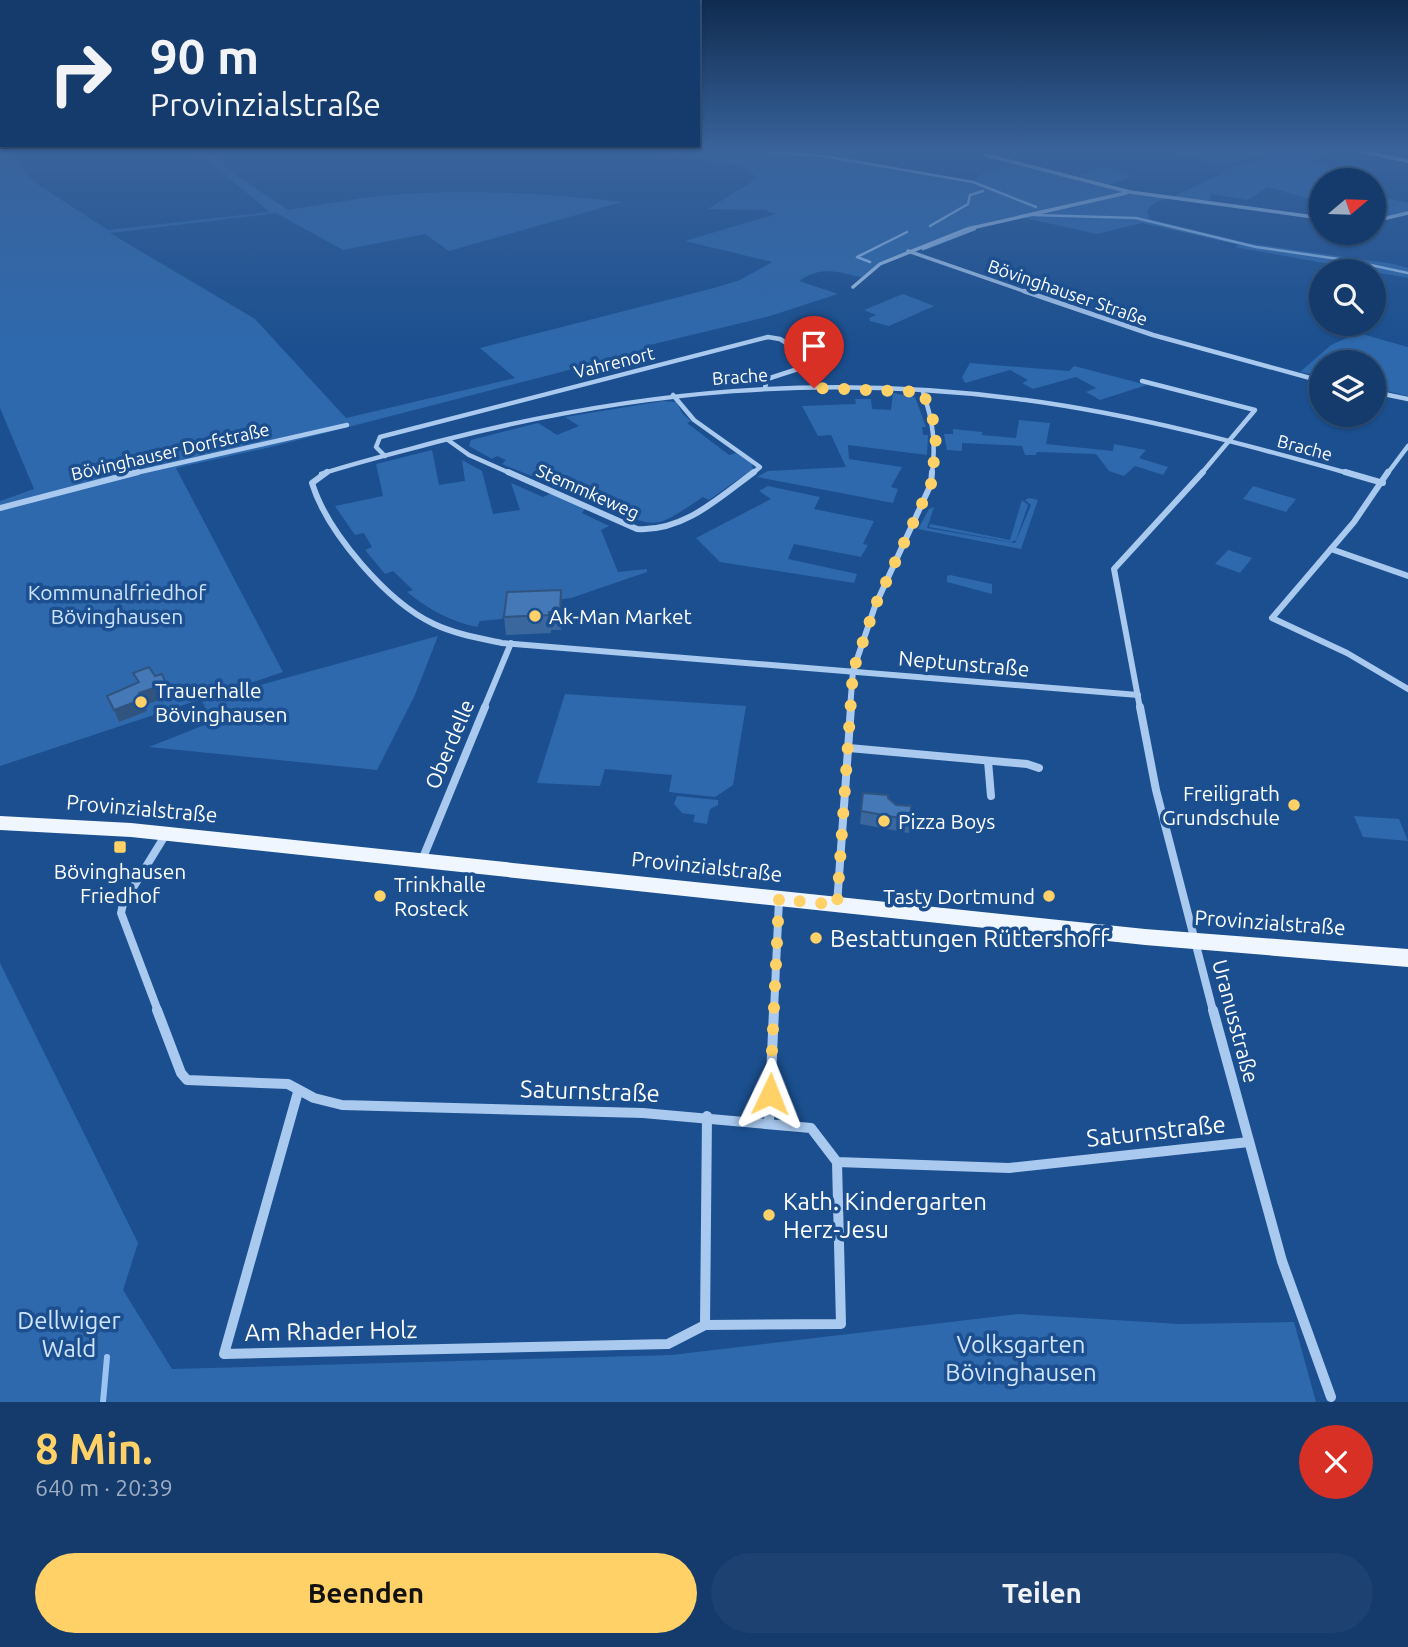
<!DOCTYPE html>
<html lang="de">
<head>
<meta charset="utf-8">
<style>
	:root { --surface:#143b6b; --page:#1d4271; --text:#f1f3f6; --muted:#9dadc1; --line:#33557e; --accent:#ffd166 }
	body { margin:0; font-family:Ubuntu,sans-serif; background:var(--page); color:var(--text); height:100vh; display:flex; flex-direction:column; font-size:26px; white-space:nowrap }
	* { box-sizing:border-box; margin:0 }
	p { font-size:23px; color:var(--muted) }
	.icon { flex:none; width:38px; height:38px; fill:none; stroke:currentColor; stroke-width:2; stroke-linecap:round; stroke-linejoin:round }
	.map { position:relative; height:1402px; overflow:hidden }
	.side { display:flex; flex-direction:column; background:var(--surface); flex:1 }
	.side>* { flex:none }
	.guide { position:absolute; left:0px; top:0px; width:700px; height:147px; box-shadow:0 2px 5px #0004,0 0 0 2px var(--line); background:#143b6b; color:var(--text); overflow:hidden }
	.needle { width:46px; rotate:71deg }
	.controls { position:absolute; left:1309px; top:168px; display:grid; gap:14px }
	.controls a { display:grid; place-items:center; width:77px; height:77px; border-radius:50%; background:var(--surface); box-shadow:0 2px 5px #0004,0 0 0 2px var(--line); font-size:35px }
	.pin { position:absolute; display:grid; place-items:center; width:60px; height:60px; color:#fff; margin:-72px -30px; border-radius:50% 50% 50% 0; rotate:-45deg; box-shadow:0 0 7px #0007 }
	.pin .icon { rotate:45deg }
	.me { position:absolute; width:77px; margin:-38px; rotate:2deg; stroke-linejoin:round; filter:drop-shadow(0 0 5px #0008) }
	.turn { display:flex; align-items:center; gap:24px; height:147px; padding:0 35px; font-size:32px }
	.turn .icon { width:91px; height:91px; stroke-width:2.5 }
	.turn b { display:block; font-size:49px; line-height:60px }
	.round { display:grid; place-items:center; flex:none; width:74px; height:74px; border-radius:37px; background:var(--page) }
	.headline { display:flex; align-items:center; justify-content:space-between; height:119px; padding:0 35px }
	h1 { font-size:42px; font-weight:600; line-height:52px; color:var(--accent) }
	.cta { display:flex; gap:14px; margin-top:auto; padding:14px 35px }
	.cta a { flex:1; height:80px; border-radius:42px; background:var(--accent); color:#111; font-size:28px; font-weight:600; line-height:80px; text-align:center }
	.cta a+a { background:var(--page); color:var(--text) }
	.map>svg:first-child { display:block }
	.green { fill:#2e69ad }
	.lines { fill:none; stroke-linecap:round; stroke-linejoin:round }
	.stream-far1 { stroke:#9cc4f0; stroke-width:2.5 }
	.stream { stroke:#9cc4f0; stroke-width:6 }
	.street-far4 { stroke:#a9c9ee; stroke-width:3.5 }
	.street-far3 { stroke:#a9c9ee; stroke-width:4.5 }
	.street-far2 { stroke:#a9c9ee; stroke-width:6 }
	.street-far1 { stroke:#a9c9ee; stroke-width:8 }
	.street { stroke:#a9c9ee; stroke-width:10 }
	.secondary { fill:#d6e6fa; fill-rule:evenodd }
	.primary { fill:#f0f6ff; fill-rule:evenodd }
	.wall { fill:#3a679d }
	.shaded-wall { fill:#305480 }
	.building { fill:#4478b7; stroke:#305480; stroke-width:2 }
	.route { stroke:#ffd166; stroke-width:12; stroke-dasharray:0 21.6 }
	.poi-dot { fill:#ffd166; stroke:#1b4f8f; stroke-width:2.5 }
	.labels { text-anchor:middle; dominant-baseline:central; stroke-width:7; stroke-linejoin:round; paint-order:stroke }
	.far-street-label { font-size:18px; fill:#fff; stroke:#1b4f8f }
	.park-label { font-size:21px; fill:#cfe3fa; stroke:#1b4f8f }
	.poi-label { font-size:21px; fill:#fff; stroke:#1b4f8f; text-anchor:start }
	.street-label { font-size:21px; fill:#fff; stroke:#1b4f8f }
	.near-poi-label { font-size:24px; fill:#fff; stroke:#1b4f8f; text-anchor:start }
	.near-street-label { font-size:24px; fill:#fff; stroke:#1b4f8f }
	.near-park-label { font-size:24px; fill:#cfe3fa; stroke:#1b4f8f }
</style>
</head>
<body>
<div class="map">
<svg width="1408" height="1402" viewBox="0 0 1408 1402">
	<rect width="100%" height="100%" fill="#1b4f8f"/>
	<!-- green -->
	<g class="green">
		<path d="M0 151H12L22 170 37 184 108 230 270 212 196 151H209L233 173 288 210C327 204 367 196 406 194 478 189 550 194 622 202L449 251 425 234 343 250 276 213 110 233 255 319 346 418 515 378 480 348 714 288 740 280 772 262 685 241 776 214 765 210 708 209 758 178 740 165 643 151H868L841 157 972 181 984 173 1023 165 1116 189 1172 197 1221 174 1218 172 1269 158 1264 156 1215 164 1194 156 1183 157 1168 151H1331L1309 162 1342 170 1334 180H1321V202L1268 187 1247 200 1212 194 1207 202C1187 199 1160 192 1147 211L1149 219 1248 243 1394 264 1408 268V278L1235 247 1239 245 1142 223 1097 234 1016 216 983 223 880 264 864 278C839 272 821 265 799 281L838 294 770 316 650 345V349L271 447 176 468 283 672 0 766V501L34 489 0 408Z"/>
		<path d="M1103 167 1129 174 1131 177 1109 185 1078 176Z"/>
		<path d="M1374 195 1408 203V213L1374 221Z"/>
		<path d="M903 294 934 306 889 326 870 321 869 318 876 315 864 310Z"/>
		<path d="M1358 333 1408 347V396L1374 388V362H1321V376L1300 372 1331 345Z"/>
		<path d="M970 363 1069 371 1074 366 1147 385 1100 400 1086 392 1096 388 1076 377 1033 389 1022 383 1028 380 1010 370 965 383 962 377Z"/>
		<path d="M893 393 915 397 926 427H922L923 435H928L927 455 848 445 849 459 902 467 891 487 898 489 893 503 757 477 768 471 846 467 831 435 818 436 802 406 856 404 855 399H871L872 409 891 410Z"/>
		<path d="M663 401 676 402 683 414 691 421 687 423 729 455 736 453 752 463 753 469 709 500 703 497C652 531 658 529 602 505L606 498 587 493 582 496 502 464 506 460 497 456 492 459 469 446 471 440 538 423 557 435 579 426 565 417Z"/>
		<path d="M1019 420 1050 423 1046 444 1113 451 1114 444 1146 450 1139 458 1168 467 1163 475 1135 466 1124 476 1109 471 1096 454 1037 452 1036 455H1025L1022 446 962 443V451L947 450 944 434H953V429L982 432V435L1016 438Z"/>
		<path d="M432 450 439 485 465 481 462 460 482 471 493 514 520 510 511 483 543 497 552 493 586 507 582 513 609 526 601 530 618 572 647 569V572L571 598 506 606 502 619 480 621 477 627C449 621 430 610 407 592L413 590 393 571 385 574 365 550 372 547 364 533 355 535 335 506 383 496 376 464Z"/>
		<path d="M768 486 820 497 814 509 874 521 863 544 868 545 861 557 794 544 788 559 857 574 854 583 720 562 696 538 771 499 759 491Z"/>
		<path d="M1253 486 1296 499 1286 512 1243 499Z"/>
		<path d="M1029 498 1038 500 1021 549 918 529 929 509 934 507 927 528 1015 543 1031 505 1025 500Z"/>
		<path d="M1022 500 1028 505 1016 540 1011 542 929 527 930 524 1010 540Z"/>
		<path d="M1228 550 1252 558 1240 573 1215 564Z"/>
		<path d="M950 575 992 584V594L947 582V576Z"/>
		<path d="M438 636 415 695 377 770 149 747 212 722 202 701Z"/>
		<path d="M565 694 746 706 733 785 715 797 669 792 672 775 605 769 600 786 537 783Z"/>
		<path d="M677 796 718 800V805L710 809 707 824 693 822 695 815 682 813 674 804Z"/>
		<path d="M1354 816 1399 819 1408 841 1363 837Z"/>
		<path d="M0 963 138 1243 123 1290 172 1369 672 1355 1018 1314 1180 1324 1294 1322 1316 1402H0Z"/>
	</g>
	<g class="lines">
		<!-- stream-far1 -->
		<g class="stream-far1">
			<path d="M755 151 823 156 973 182 1036 207"/>
			<path d="M1034 215 1136 218 1256 247 1352 261 1408 273"/>
			<path d="M930 226 968 204 970 195 983 191"/>
			<path d="M923 249 975 229"/>
			<path d="M870 262 857 257 907 232"/>
		</g>
		<!-- stream -->
		<path class="stream" d="M103 1402 107 1357"/>
		<!-- street-far4 -->
		<g class="street-far4">
			<path d="M986 155 1130 192 1321 218"/>
			<path d="M1374 221 1408 213"/>
			<path d="M908 251 1029 293"/>
			<path d="M853 287 880 264 967 229 1126 193"/>
		</g>
		<!-- street-far3 -->
		<g class="street-far3">
			<path d="M1024 291 1153 335 1321 381"/>
			<path d="M1142 381 1255 410 1201 474"/>
			<path d="M923 392C933 421 936 443 932 474"/>
			<path d="M1374 392 1408 399"/>
			<path d="M673 395 694 420 760 467 752 474"/>
			<path d="M448 440 469 455 512 474"/>
			<path d="M385 456 376 447 380 437 768 337 780 339 812 359 810 365 767 379 765 388"/>
			<path d="M131 474 347 425"/>
			<path d="M321 474C361 461 403 451 444 440 640 390 825 373 1026 400 1137 415 1244 444 1351 474"/>
			<path d="M1387 474 1408 446"/>
		</g>
		<!-- street-far2 -->
		<g class="street-far2">
			<path d="M327 472 312 483C327 532 387 602 434 624 455 634 479 638 502 643L1138 695"/>
			<path d="M508 472 637 529C683 532 719 498 754 472"/>
			<path d="M1345 472 1383 483"/>
			<path d="M1388 472 1354 522 1272 618 1347 653 1408 689"/>
			<path d="M0 508 138 472"/>
			<path d="M1331 549 1408 576"/>
			<path d="M484 708 511 643"/>
			<path d="M850 708 853 671 875 606 931 484 932 472"/>
			<path d="M1140 708 1114 569 1203 472"/>
		</g>
		<!-- street-far1 -->
		<g class="street-far1">
			<path d="M1140 707 1156 790 1213 1011"/>
			<path d="M849 748 1027 764 1039 768"/>
			<path d="M988 761 991 796"/>
			<path d="M422 860 485 707"/>
			<path d="M837 905 851 707"/>
			<path d="M158 1011 121 913 123 904 166 834"/>
			<path d="M774 1011 779 899"/>
		</g>
		<!-- street -->
		<g class="street">
			<path d="M157 1010 181 1073 187 1080 288 1084 314 1098 342 1105 643 1113 811 1128 837 1162 1009 1168 1249 1142"/>
			<path d="M1213 1010 1282 1261 1331 1397"/>
			<path d="M298 1092 224 1354 668 1344 705 1325 841 1324 837 1162"/>
			<path d="M769 1122 774 1010"/>
			<path d="M705 1325 707 1116"/>
		</g>
		<!-- secondary -->
		<path class="secondary" d="M1352 151H1368L1408 159V163Z"/>
		<!-- primary -->
		<path class="primary" d="M0 816 131 823 1145 929 1408 949V967L1145 945 131 837 0 830Z"/>
	</g>
	<!-- wall -->
	<g class="wall">
		<path d="M562 608 561 630H551V633L506 635 504 617Z"/>
		<path d="M133 673 155 676 170 696 145 705 147 711 119 722 112 708 107 696 137 683Z"/>
		<path d="M863 793 888 798 911 820 909 833 860 824Z"/>
	</g>
	<!-- shaded-wall -->
	<g class="shaded-wall">
		<path d="M561 590 562 608 561 630 560 612Z"/>
		<path d="M166 684 170 696 145 705 147 711 119 722 114 710 139 693Z"/>
	</g>
	<!-- building -->
	<g class="building">
		<path d="M561 590 560 612H549V615L504 617 507 592Z"/>
		<path d="M149 667 155 676 162 674 166 684 139 693 143 699 114 710 107 696 139 682 133 673Z"/>
		<path d="M863 793 888 795V798L896 805 911 806V820L861 811Z"/>
	</g>
	<!-- sky -->
	<linearGradient id="sky" x2="0" y2="1"><stop stop-color="#0f2b4f"/><stop offset="0.43" stop-color="#39639b"/><stop offset="1" stop-color="#39639b" stop-opacity="0"/></linearGradient>
	<rect width="1408" height="348" fill="url(#sky)"/>
	<g class="lines">
		<!-- route -->
		<path class="route" d="M770 1094 779 899 837 905 853 671 875 606 931 484 936 444 933 420 923 392 814 388"/>
	</g>
	<!-- markers -->
	<g class="poi-dot">
		<circle cx="535" cy="616" r="7"/>
		<circle cx="141" cy="702" r="7"/>
		<circle cx="1294" cy="805" r="7"/>
		<circle cx="884" cy="821" r="7"/>
		<rect x="113" y="840" width="14" height="14" rx="3.5"/>
		<circle cx="380" cy="896" r="7"/>
		<circle cx="1049" cy="896" r="7"/>
		<circle cx="816" cy="938" r="7"/>
		<circle cx="769" cy="1215" r="7"/>
	</g>
	<g class="labels">
		<!-- far-street labels -->
		<g class="far-street-label">
			<text transform="translate(1068 292) rotate(19)">Bövinghauser Straße</text>
			<text transform="translate(614 362) rotate(-14)">Vahrenort</text>
			<text transform="translate(740 376) rotate(-4)">Brache</text>
			<text transform="translate(1305 447) rotate(15)">Brache</text>
			<text transform="translate(170 451) rotate(-13)">Bövinghauser Dorfstraße</text>
			<text transform="translate(588 491) rotate(24)">Stemmkeweg</text>
		</g>
		<!-- park labels -->
		<g class="park-label">
			<text x="117" y="592">Kommunalfriedhof<tspan x="117" dy="24">Bövinghausen</tspan></text>
		</g>
		<!-- poi labels -->
		<g class="poi-label">
			<text x="549" y="616">Ak-Man Market</text>
			<text x="155" y="690">Trauerhalle<tspan x="155" dy="24">Bövinghausen</tspan></text>
			<text x="1280" y="793" text-anchor="end">Freiligrath<tspan x="1280" dy="24">Grundschule</tspan></text>
			<text x="898" y="821">Pizza Boys</text>
			<text x="120" y="871" text-anchor="middle">Bövinghausen<tspan x="120" dy="24">Friedhof</tspan></text>
			<text x="394" y="884">Trinkhalle<tspan x="394" dy="24">Rosteck</tspan></text>
			<text x="1035" y="896" text-anchor="end">Tasty Dortmund</text>
		</g>
		<!-- street labels -->
		<g class="street-label">
			<text transform="translate(964 663) rotate(5)">Neptunstraße</text>
			<text transform="translate(449 744) rotate(-67)">Oberdelle</text>
			<text transform="translate(142 808) rotate(5)">Provinzialstraße</text>
			<text transform="translate(707 866) rotate(6)">Provinzialstraße</text>
			<text transform="translate(1270 922) rotate(4)">Provinzialstraße</text>
			<text transform="translate(1236 1021) rotate(75)">Uranusstraße</text>
		</g>
		<!-- near-poi labels -->
		<g class="near-poi-label">
			<text x="830" y="938">Bestattungen Rüttershoff</text>
			<text x="783" y="1201">Kath. Kindergarten<tspan x="783" dy="28">Herz-Jesu</tspan></text>
		</g>
		<!-- near-street labels -->
		<g class="near-street-label">
			<text transform="translate(590 1091) rotate(2)">Saturnstraße</text>
			<text transform="translate(1156 1131) rotate(-6)">Saturnstraße</text>
			<text transform="translate(331 1331) rotate(-1)">Am Rhader Holz</text>
		</g>
		<!-- near-park labels -->
		<g class="near-park-label">
			<text x="69" y="1320">Dellwiger<tspan x="69" dy="28">Wald</tspan></text>
			<text x="1021" y="1344">Volksgarten<tspan x="1021" dy="28">Bövinghausen</tspan></text>
		</g>
	</g>
</svg>
<div class="controls">
<a><svg class="needle" viewBox="-14 -14 28 28"><path d="M0-13l5 13h-10z" fill="#e53935"/><path d="M0 13l5-13h-10z" fill="#9dadc1"/></svg></a>
<a><svg class="icon" aria-label="search" viewBox="0 0 24 24"><circle cx="10" cy="10" r="6"/><path d="M15 15l6 6"/></svg></a>
<a><svg class="icon" aria-label="layers" viewBox="0 0 24 24"><path d="M12 4l9 5-9 5-9-5zM3 14l9 5 9-5"/></svg></a>
</div>
<div class="pin" style="left:814px;top:388px;background:#d93025"><svg class="icon" aria-label="arrive" viewBox="0 0 24 24"><path d="M6 21V4h12l-3 4 3 4H6"/></svg></div>
<svg class="me" style="left:770px;top:1094px" viewBox="-20 -20 40 40"><path d="M0-17L14 15 0 8-14 15z" fill="#ffd166" stroke="#fff" stroke-width="4"/></svg>
<div class="guide">
<div class="turn"><svg class="icon" aria-label="right" viewBox="0 0 24 24"><path d="M7 20v-9h11M14 6l5 5-5 5"/></svg><div><b>90 m</b>Provinzialstraße</div></div>
</div>
</div>
<section class="side">
<div class="headline"><div><h1>8 Min.</h1><p>640 m · 20:39</p></div><a class="round" style="background:#d93025;color:#fff"><svg class="icon" aria-label="close" viewBox="0 0 24 24"><path d="M6 6l12 12M18 6L6 18"/></svg></a></div>
<div class="cta"><a>Beenden</a><a>Teilen</a></div>
</section>
</body>
</html>
